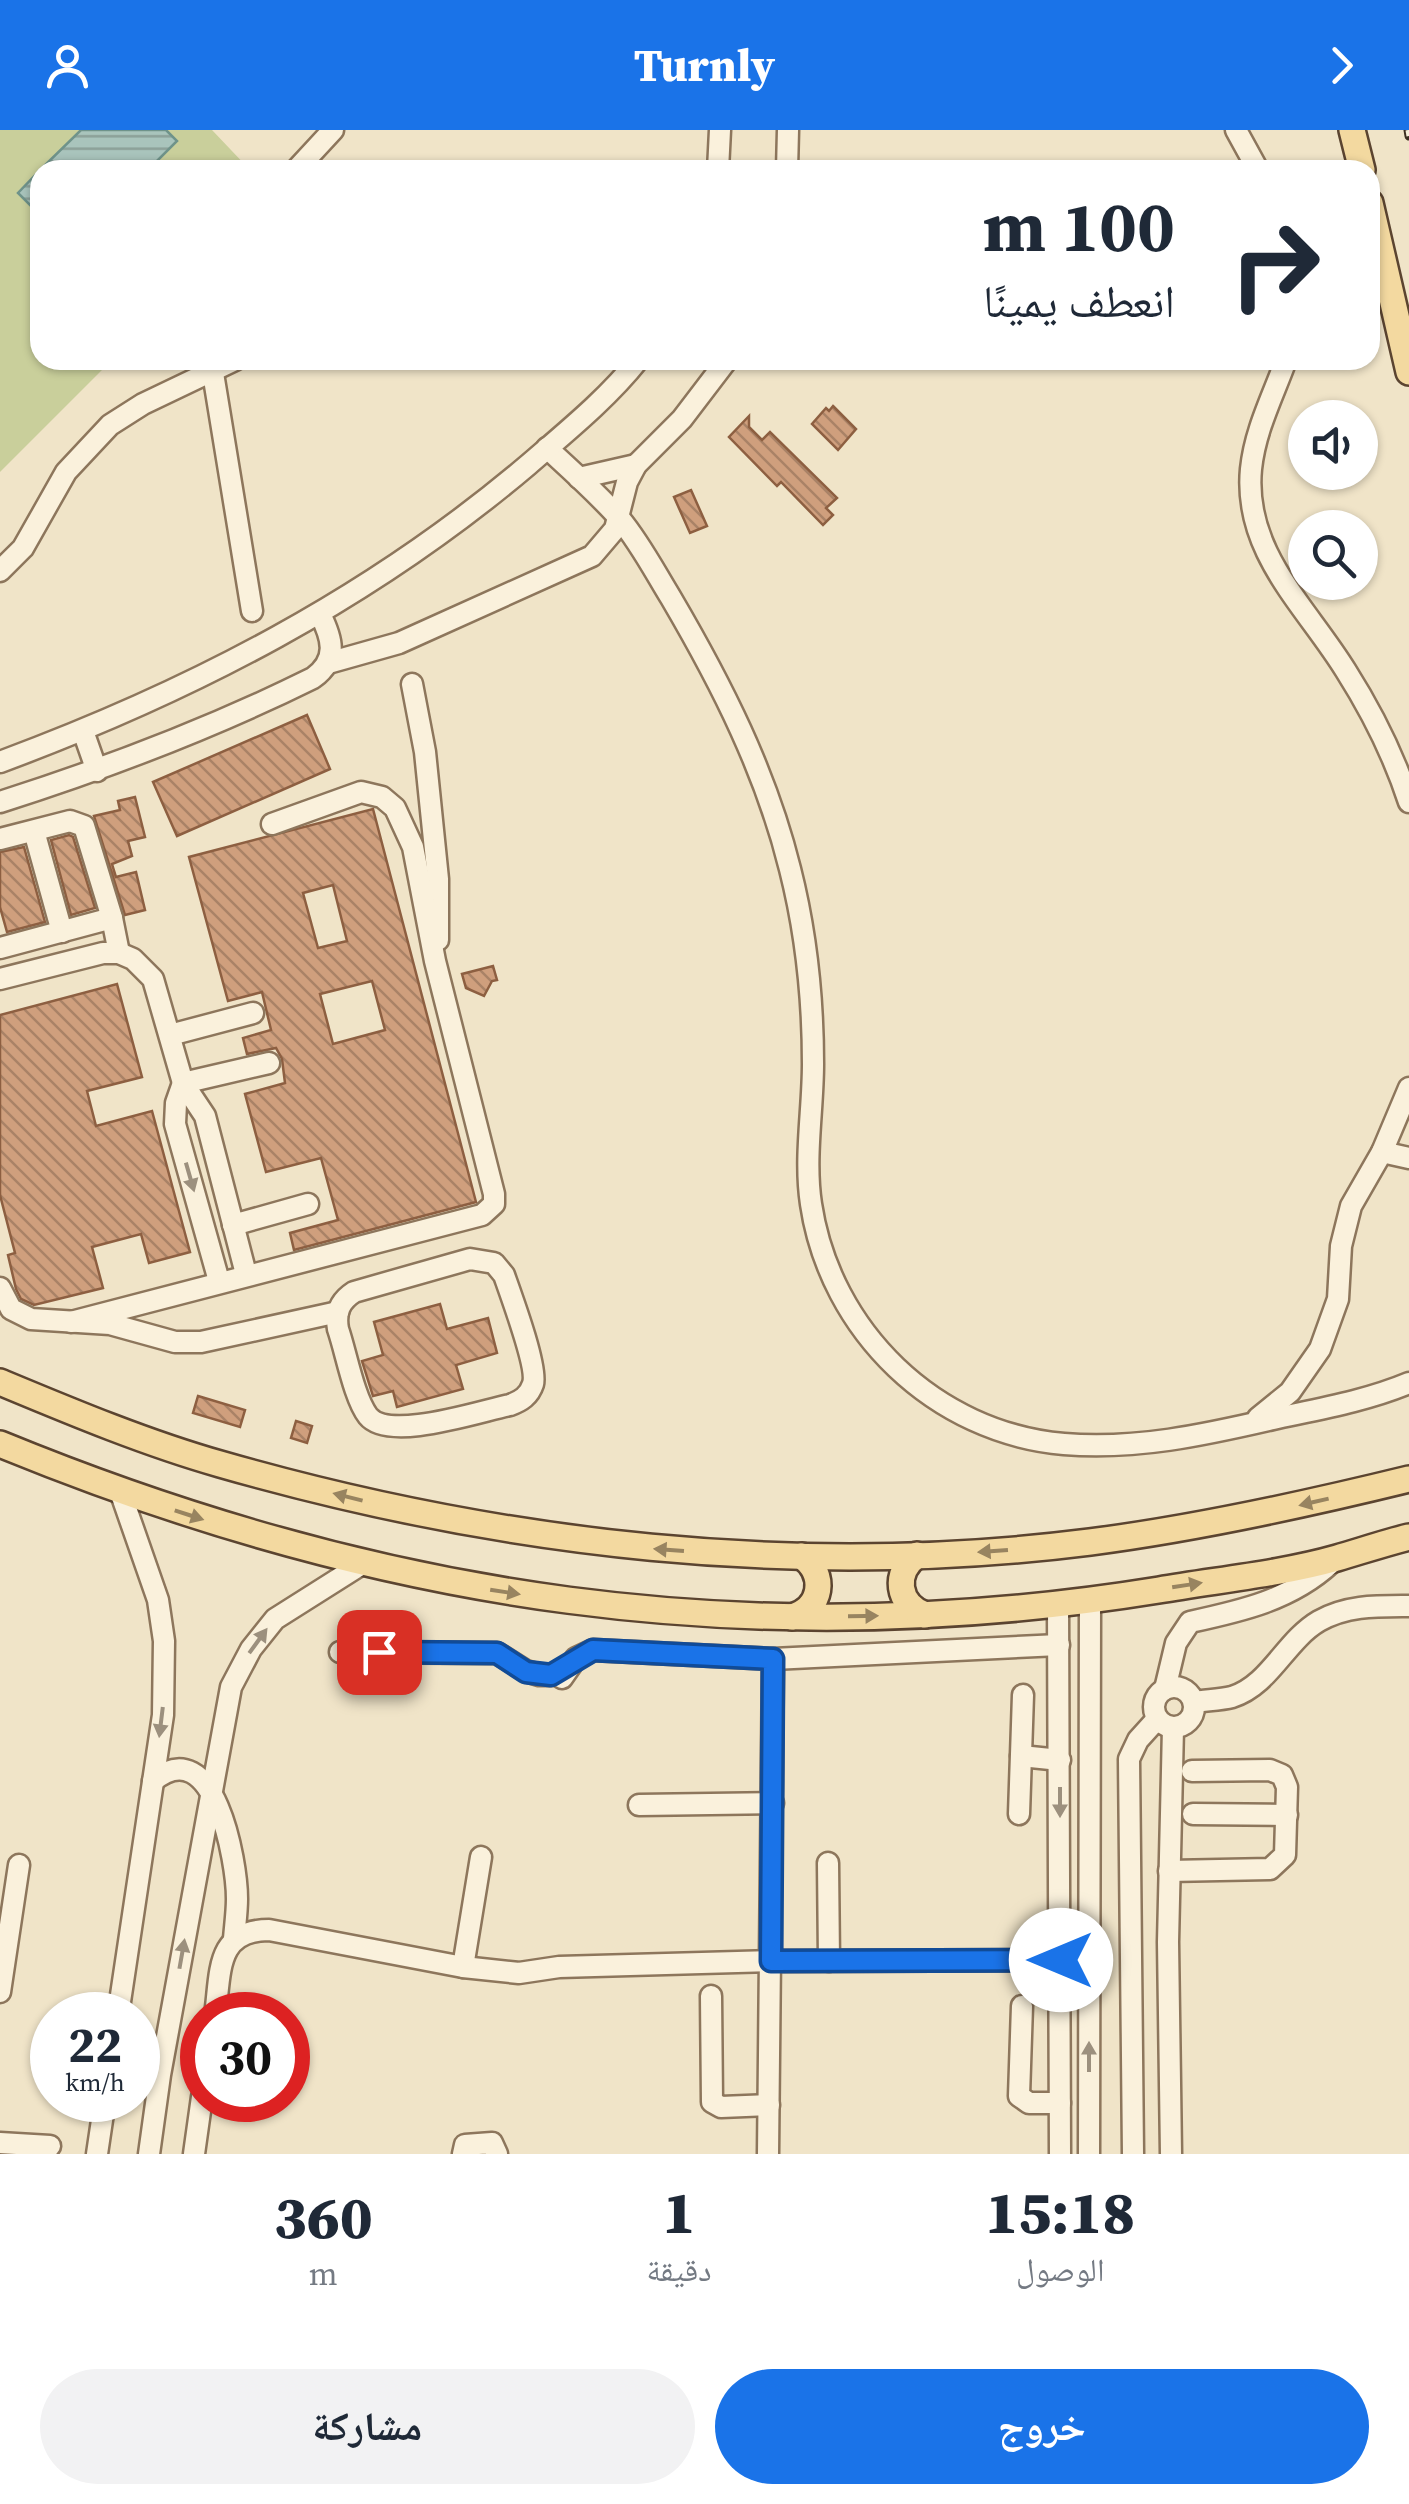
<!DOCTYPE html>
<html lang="ar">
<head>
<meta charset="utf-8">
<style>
	:root { --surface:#fff; --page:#f2f2f3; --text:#1f2937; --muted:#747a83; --accent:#1a73e8 }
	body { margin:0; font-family:"Source Serif 4","Noto Naskh Arabic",serif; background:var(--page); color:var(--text); direction:rtl; height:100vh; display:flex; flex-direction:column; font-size:38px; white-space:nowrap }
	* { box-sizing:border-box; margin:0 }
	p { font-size:32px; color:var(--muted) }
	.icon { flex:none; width:55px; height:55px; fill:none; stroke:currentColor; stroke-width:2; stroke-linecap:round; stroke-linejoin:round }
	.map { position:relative; height:2024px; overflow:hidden; direction:ltr }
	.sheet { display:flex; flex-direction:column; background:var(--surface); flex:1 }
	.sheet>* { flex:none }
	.guide { position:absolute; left:30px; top:30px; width:1350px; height:210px; border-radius:30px; box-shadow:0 2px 8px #0004; direction:rtl; background:#fff; color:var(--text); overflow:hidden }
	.buttons { position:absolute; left:1288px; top:270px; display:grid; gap:20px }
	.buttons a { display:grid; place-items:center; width:90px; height:90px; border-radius:50%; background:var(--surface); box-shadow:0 2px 8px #0004; font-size:50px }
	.speed { position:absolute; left:30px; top:1862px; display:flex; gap:20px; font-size:50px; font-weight:700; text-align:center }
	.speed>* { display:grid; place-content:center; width:130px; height:130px; border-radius:50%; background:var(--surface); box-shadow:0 2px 8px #0004; line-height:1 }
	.speed small { font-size:25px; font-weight:400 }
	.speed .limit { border:15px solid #d22; background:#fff; color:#111 }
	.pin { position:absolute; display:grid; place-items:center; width:85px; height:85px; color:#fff; margin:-42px; border-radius:20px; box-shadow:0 5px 15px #0006 }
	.me { position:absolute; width:110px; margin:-55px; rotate:270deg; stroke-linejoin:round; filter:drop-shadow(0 0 8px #0008) }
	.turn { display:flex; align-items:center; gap:35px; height:210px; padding:0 40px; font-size:45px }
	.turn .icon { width:130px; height:130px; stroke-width:2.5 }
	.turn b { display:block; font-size:70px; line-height:85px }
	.eta { display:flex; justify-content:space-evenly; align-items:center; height:170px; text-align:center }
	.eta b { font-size:60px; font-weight:800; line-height:70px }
	.button { display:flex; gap:20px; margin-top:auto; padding:20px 40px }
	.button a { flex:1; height:115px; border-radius:60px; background:var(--accent); color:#fff; font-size:40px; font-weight:800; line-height:115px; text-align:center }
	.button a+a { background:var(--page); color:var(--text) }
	header { display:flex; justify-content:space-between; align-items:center; height:130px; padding:0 40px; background:var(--accent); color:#fff; font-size:45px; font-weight:800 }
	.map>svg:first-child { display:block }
	.green { fill:#c9cf9b }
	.water { fill:url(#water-rules); stroke:#6f938a; stroke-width:2.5 }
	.building { fill:url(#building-back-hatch); stroke:#8d5f41; stroke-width:2.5; fill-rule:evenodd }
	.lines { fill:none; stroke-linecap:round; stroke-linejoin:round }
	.minor-casing { stroke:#8d765c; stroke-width:25 }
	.major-casing { stroke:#5b4430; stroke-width:30 }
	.minor { stroke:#faf1dc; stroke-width:20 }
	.major { stroke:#f3d9a0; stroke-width:25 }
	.rail-casing { stroke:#3d2e20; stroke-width:9 }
	.rail { stroke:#f7eed8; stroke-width:5; stroke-dasharray:15; stroke-linecap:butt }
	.oneway { fill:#9c907e }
	.oneway2 { fill:#988460 }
	.route-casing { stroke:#114b97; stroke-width:25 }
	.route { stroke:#1a73e8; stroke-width:18 }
</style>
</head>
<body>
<header><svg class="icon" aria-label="forward" viewBox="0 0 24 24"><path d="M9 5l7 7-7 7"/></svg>Turnly<svg class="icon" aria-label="person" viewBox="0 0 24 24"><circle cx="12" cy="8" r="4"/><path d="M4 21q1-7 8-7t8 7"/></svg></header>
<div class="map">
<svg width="1409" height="2024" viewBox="0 0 1409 2024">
	<defs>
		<pattern id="water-rules" width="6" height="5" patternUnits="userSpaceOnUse" patternTransform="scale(2.5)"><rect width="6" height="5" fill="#a9c4bc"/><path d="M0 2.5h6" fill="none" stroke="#8ba098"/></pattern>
		<pattern id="building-back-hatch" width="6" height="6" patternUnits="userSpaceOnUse" patternTransform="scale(2.5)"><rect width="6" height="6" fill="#cf9f7d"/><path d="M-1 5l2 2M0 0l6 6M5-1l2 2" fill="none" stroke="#a98266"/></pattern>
	</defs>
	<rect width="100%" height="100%" fill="#f0e4c8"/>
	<!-- green -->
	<path class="green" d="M0 0H212L250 40H40V230H112L0 342Z"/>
	<!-- water -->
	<g class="water">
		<path d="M81 0H166L177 11 148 40H40Z"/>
		<path d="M40 40V85L18 63Z"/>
	</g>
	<!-- building -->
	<g class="building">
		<path d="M833 276 856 299 838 320 812 294 826 278 829 281Z"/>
		<path d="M749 286V297L762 310 770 302 837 368 826 378 833 385 823 395 781 352 777 356 729 307Z"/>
		<path d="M691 360 707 396 690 403 674 367Z"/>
		<path d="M307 585 330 639 177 706 153 652Z"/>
		<path d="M135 667 145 707 128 711 132 726 112 734 116 747 136 742 145 780 125 785 94 686 120 680 118 671Z"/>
		<path d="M373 679 476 1072 294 1120 290 1103 338 1090 321 1028 266 1042 245 964 285 953 282 929 276 918 247 924 243 908 271 900 262 862 228 871 189 727ZM333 755 347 811 318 818 303 763ZM372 851 385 900 333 914 320 864Z"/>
		<path d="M69 705 73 707 95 778 71 785 51 710Z"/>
		<path d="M24 717 45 792 7 802 0 777V722Z"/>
		<path d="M493 836 497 850 492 851 484 866 466 858 462 844Z"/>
		<path d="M117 854 142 947 87 961 96 996 152 981 190 1122 149 1133 141 1104 92 1117 103 1158 34 1175 21 1169 16 1159 8 1125 15 1123 0 1065V885Z"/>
		<path d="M440 1174 447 1199 488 1188 497 1223 456 1235 463 1259 397 1277 393 1261 373 1266 362 1231 383 1225 374 1192Z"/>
		<path d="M198 1266 245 1280 240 1297 193 1283Z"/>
		<path d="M296 1291 312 1296 307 1313 291 1308Z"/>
	</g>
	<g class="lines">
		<!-- minor casing -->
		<g class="minor-casing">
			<g id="minor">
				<path d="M1236 0 1258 40"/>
				<path d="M296 40 333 0"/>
				<path d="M718 40 720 0"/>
				<path d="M787 40 788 0"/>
				<path d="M1286 230C1273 266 1255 300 1251 339 1243 422 1306 476 1346 541 1372 582 1394 626 1409 672"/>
				<path d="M213 243 252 481"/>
				<path d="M547 318C572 341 598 364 620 389 640 413 655 442 671 468 722 555 766 642 790 739 806 802 813 869 813 934 813 980 804 1028 811 1074 830 1201 935 1303 1064 1314 1135 1320 1204 1305 1273 1289 1319 1279 1366 1271 1409 1253"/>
				<path d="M579 348 636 335"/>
				<path d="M0 441 23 418 66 342 110 295 143 274 235 230"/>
				<path d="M328 533 399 513 592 426 615 399 627 352 636 335 682 289 727 230"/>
				<path d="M412 554 425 622 438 749V810"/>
				<path d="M83 601 97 641"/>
				<path d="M0 632C192 561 371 468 528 335 566 302 607 269 638 230"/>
				<path d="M0 672C107 638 212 598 313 548 339 529 332 508 320 484"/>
				<path d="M34 701 62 802"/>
				<path d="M0 709 70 691 84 696 112 788 119 823"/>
				<path d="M0 818 112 788"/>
				<path d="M0 849 103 823H119L133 829 153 849 183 953 205 986 246 1144"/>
				<path d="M170 905 253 883"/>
				<path d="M183 953 176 973 175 994 219 1151"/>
				<path d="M183 953 269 933"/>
				<path d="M1382 1022 1409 1028"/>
				<path d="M233 1095 308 1074"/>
				<path d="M470 1129 494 1133 504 1145C511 1165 538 1238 533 1254 529 1266 521 1271 510 1275 480 1281 389 1312 368 1286 354 1268 346 1222 338 1199 335 1182 340 1171 354 1162Z"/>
				<path d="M0 1158 11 1179 31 1189 110 1194 175 1212H201L338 1182"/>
				<path d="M71 1192 482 1085 494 1074V1064L435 831 413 717 395 678 382 667 361 662 272 694"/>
				<path d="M1258 1288 1290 1262 1320 1219 1338 1169 1341 1116 1351 1076 1382 1022 1409 958"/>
				<path d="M1058 1475 1060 2024"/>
				<path d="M340 1522 497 1523 526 1541 539 1545H551L566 1538"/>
				<path d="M562 1548 576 1528 593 1520 773 1529 1059 1515"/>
				<circle cx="1174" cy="1577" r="20"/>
				<path d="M1165 1559 1176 1513 1190 1492C1241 1481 1291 1470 1331 1433"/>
				<path d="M1194 1572C1206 1570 1220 1570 1232 1567 1270 1555 1285 1511 1319 1491 1347 1475 1377 1476 1409 1476"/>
				<path d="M1021 1626 1060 1630"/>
				<path d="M153 1651C214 1600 237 1731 237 1769 237 1782 235 1796 234 1809"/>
				<path d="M639 1675 773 1673"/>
				<path d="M1019 1684 1023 1565"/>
				<path d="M1193 1684 1287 1685"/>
				<path d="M828 1733 829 1831"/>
				<path d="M1169 1741 1270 1739 1285 1725 1287 1657 1282 1645 1270 1640 1192 1641"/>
				<path d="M463 1837 481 1727"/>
				<path d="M0 1862 19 1735"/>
				<path d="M711 1866 712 1972 721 1977 769 1975"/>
				<path d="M1022 1876 1019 1966 1029 1973H1060"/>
				<path d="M118 1885 163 1585 164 1511 158 1470 120 1361"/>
				<path d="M215 1885C221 1843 215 1800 269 1800L463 1837 519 1843 559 1837 771 1831 1061 1830"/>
				<path d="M0 2013 50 2016"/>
				<path d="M97 2024 105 1970"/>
				<path d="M149 2024 160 1945 231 1557 251 1519 275 1489 362 1434"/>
				<path d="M194 2024 202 1967"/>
				<path d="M463 2024 465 2015 492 2013 497 2024"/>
				<path d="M768 2024 773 1529"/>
				<path d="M1089 2024 1090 1471"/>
				<path d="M1133 2024 1129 1629 1138 1610 1157 1589"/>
				<path d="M1171 2024 1168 1812 1173 1598"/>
			</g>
		</g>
		<!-- major casing -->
		<g class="major-casing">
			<g id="major">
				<path d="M1352 0 1362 40"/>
				<path d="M1370 73 1409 242"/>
				<path d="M0 1252C72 1282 146 1313 220 1334 502 1415 798 1449 1090 1412 1198 1398 1303 1375 1409 1349"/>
				<path d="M0 1314C380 1470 751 1526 1159 1460 1216 1450 1281 1444 1337 1428 1361 1421 1385 1413 1409 1407"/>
				<path d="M917 1425C893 1443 897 1474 925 1485"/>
				<path d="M792 1487C822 1478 827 1445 802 1426"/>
			</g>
		</g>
		<!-- minor -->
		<use href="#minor" class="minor"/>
		<!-- major -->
		<use href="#major" class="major"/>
		<!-- rail casing -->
		<g class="rail-casing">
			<path id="rail" d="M1408 0 1409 6"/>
		</g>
		<!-- rail -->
		<use href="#rail" class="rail"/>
	</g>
	<!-- one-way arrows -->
	<defs><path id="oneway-solid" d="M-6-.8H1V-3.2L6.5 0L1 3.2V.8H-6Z" transform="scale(2.5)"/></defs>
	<g class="oneway">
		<use href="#oneway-solid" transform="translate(190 1047) rotate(74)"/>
		<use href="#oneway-solid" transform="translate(258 1511) rotate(-54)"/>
		<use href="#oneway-solid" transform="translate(161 1592) rotate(97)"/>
		<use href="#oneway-solid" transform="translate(1060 1672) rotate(90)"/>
		<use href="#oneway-solid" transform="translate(182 1824) rotate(-80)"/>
		<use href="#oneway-solid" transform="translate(1089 1927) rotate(-90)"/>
	</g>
	<g class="oneway2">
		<use href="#oneway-solid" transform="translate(348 1367) rotate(-166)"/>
		<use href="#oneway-solid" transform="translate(1314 1372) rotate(167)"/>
		<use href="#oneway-solid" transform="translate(189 1385) rotate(18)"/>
		<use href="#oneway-solid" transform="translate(669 1420) rotate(-176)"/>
		<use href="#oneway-solid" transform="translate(993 1421) rotate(176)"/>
		<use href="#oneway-solid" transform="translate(1187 1455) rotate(-9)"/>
		<use href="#oneway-solid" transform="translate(505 1462) rotate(9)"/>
		<use href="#oneway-solid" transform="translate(863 1486) rotate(-1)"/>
	</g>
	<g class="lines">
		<!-- route casing -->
		<g class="route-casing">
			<path id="route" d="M379 1522 497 1523 526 1542 551 1545 593 1520 773 1529 771 1831 1061 1830"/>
		</g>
		<!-- route -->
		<use href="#route" class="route"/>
	</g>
</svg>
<div class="buttons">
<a><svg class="icon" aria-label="sound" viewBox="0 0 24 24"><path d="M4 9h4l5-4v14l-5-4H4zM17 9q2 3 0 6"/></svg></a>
<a><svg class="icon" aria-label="search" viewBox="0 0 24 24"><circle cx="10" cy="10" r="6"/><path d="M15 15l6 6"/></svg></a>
</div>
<div class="speed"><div>22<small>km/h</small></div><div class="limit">30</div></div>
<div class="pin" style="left:379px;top:1522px;background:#d93025"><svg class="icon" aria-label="arrive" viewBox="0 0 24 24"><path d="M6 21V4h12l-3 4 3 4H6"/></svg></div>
<svg class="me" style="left:1061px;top:1830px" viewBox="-20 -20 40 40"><circle r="19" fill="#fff"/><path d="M0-13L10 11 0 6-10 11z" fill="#1a73e8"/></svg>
<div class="guide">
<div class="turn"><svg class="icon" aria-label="right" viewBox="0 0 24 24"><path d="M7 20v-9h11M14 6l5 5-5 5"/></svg><div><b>100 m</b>انعطف يمينًا</div></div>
</div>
</div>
<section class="sheet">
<div class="eta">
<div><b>15:18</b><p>الوصول</p></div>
<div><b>1</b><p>دقيقة</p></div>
<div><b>360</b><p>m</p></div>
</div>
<div class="button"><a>خروج</a><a>مشاركة</a></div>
</section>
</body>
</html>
